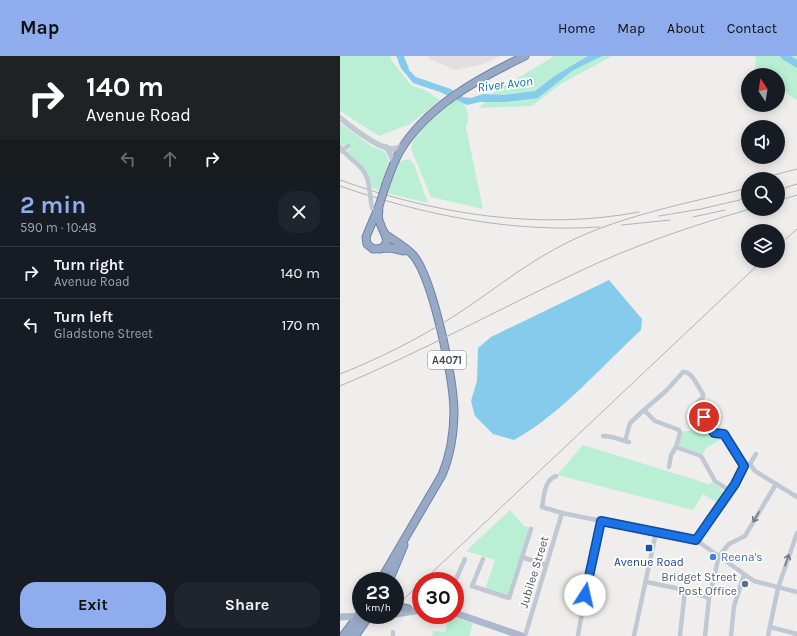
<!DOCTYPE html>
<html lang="en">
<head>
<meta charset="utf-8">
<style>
	:root { --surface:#171b24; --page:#20242c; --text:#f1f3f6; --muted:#9ea1a6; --line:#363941; --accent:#8facec }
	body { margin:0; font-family:Karla,sans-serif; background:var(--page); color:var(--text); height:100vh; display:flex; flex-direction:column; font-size:15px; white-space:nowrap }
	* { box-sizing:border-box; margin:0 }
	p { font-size:13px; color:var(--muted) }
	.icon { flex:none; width:22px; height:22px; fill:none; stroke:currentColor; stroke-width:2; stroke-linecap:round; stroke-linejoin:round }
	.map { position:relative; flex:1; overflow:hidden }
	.sheet { display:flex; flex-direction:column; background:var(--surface); width:340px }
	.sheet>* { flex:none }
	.banner { background:#202124; color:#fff; overflow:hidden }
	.needle { width:26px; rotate:348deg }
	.tools { position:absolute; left:401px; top:12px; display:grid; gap:8px }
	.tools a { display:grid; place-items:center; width:44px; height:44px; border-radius:50%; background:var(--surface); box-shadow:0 2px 10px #0003; font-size:20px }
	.speed { position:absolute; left:12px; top:516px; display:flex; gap:8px; font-size:20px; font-weight:700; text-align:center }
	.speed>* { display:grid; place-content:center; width:52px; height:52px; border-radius:50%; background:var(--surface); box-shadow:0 2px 10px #0003; line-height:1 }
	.speed small { font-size:10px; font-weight:400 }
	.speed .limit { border:6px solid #d22; background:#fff; color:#111 }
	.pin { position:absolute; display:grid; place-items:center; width:34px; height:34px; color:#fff; margin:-17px; border:2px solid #fff; border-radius:50%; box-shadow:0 1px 4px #0007 }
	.me { position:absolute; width:44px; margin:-22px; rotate:10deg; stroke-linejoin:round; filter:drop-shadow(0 0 3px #0008) }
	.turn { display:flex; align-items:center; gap:14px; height:84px; padding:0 20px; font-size:18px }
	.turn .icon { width:52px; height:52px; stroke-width:2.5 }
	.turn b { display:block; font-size:28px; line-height:34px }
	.lanes { display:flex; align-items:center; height:38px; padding:0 20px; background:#0003; justify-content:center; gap:20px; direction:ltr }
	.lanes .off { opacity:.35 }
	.round { display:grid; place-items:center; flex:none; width:42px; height:42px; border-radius:16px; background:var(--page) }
	.overview { display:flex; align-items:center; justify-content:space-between; height:68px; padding:0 20px }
	h1 { font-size:24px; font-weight:700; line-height:30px; color:var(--accent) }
	.action { display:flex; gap:8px; margin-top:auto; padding:8px 20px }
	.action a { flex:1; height:46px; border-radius:16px; background:var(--accent); color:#111; font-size:16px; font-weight:700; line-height:46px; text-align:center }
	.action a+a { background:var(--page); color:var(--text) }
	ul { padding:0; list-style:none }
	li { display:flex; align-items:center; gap:12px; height:52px; padding:0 20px; border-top:1px solid var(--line) }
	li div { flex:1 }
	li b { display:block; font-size:15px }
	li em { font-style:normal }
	header { display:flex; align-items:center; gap:24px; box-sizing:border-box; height:56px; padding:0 20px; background:var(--accent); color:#111 }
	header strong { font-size:19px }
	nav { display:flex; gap:22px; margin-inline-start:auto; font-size:14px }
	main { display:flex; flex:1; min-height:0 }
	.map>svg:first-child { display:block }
	.education { fill:#e1dfdf }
	.green { fill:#baefd5 }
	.water { fill:#87cbec }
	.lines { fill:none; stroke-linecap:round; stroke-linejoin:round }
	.river { stroke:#87cbec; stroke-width:7 }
	.trunk-casing { stroke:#6f84a9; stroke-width:9 }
	.minor { stroke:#c0c8d3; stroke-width:4.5 }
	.tertiary { stroke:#c0c8d3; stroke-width:5.5 }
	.primary { stroke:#acb9cd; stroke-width:7 }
	.trunk { stroke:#98a9c5; stroke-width:7 }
	.rail { stroke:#afb2b8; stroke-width:1 }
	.trunk-bridge-casing { stroke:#6f84a9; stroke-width:9; stroke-linecap:butt }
	.minor-bridge { stroke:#c0c8d3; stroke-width:4.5 }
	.trunk-bridge { stroke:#98a9c5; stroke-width:7 }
	.oneway { stroke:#707985 }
	.route-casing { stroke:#114b97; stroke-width:10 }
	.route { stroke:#1a73e8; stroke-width:7 }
	.transit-dot { fill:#1a4fb4; stroke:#fff; stroke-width:1.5 }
	.shop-dot { fill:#3f7fe0; stroke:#fff; stroke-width:1.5 }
	.service-dot { fill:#5c6f8a; stroke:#fff; stroke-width:1.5 }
	.labels { text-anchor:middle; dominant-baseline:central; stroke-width:3.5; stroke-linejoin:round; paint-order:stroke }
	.shield { fill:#fff; stroke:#7d838c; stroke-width:1 }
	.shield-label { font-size:11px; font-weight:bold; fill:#454e5b }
	.shop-label { font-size:12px; fill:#366cbe; stroke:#fff; text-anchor:start }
	.transit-label { font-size:12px; fill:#164399; stroke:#fff }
	.street-label { font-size:12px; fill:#454e5b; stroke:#fff }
	.service-label { font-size:12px; fill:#4e5e75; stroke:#fff; text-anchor:end }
	.water-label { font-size:13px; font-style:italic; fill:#0b74a9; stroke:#fff }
</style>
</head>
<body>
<header>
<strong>Map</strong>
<nav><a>Home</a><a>Map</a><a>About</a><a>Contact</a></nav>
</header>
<main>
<section class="sheet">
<div class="banner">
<div class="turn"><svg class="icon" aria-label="right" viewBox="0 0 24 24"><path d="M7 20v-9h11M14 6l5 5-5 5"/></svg><div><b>140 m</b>Avenue Road</div></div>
<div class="lanes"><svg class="icon off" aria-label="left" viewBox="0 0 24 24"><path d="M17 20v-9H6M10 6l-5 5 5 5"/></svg><svg class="icon off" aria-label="ahead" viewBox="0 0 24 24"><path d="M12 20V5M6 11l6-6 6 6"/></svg><svg class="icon" aria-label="right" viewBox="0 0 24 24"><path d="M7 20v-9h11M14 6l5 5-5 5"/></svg></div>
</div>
<div class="overview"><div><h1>2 min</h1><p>590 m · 10:48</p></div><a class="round"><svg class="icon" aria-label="close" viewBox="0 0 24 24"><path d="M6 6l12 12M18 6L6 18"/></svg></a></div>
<ul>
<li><svg class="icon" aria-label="right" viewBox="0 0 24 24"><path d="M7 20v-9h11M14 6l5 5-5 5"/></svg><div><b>Turn right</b><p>Avenue Road</p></div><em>140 m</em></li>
<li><svg class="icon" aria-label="left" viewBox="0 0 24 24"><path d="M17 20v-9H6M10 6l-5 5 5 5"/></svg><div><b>Turn left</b><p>Gladstone Street</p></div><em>170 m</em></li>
</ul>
<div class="action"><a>Exit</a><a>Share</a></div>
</section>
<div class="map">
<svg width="457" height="580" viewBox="0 0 457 580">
	<rect width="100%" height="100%" fill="#f0eeed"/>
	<!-- education -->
	<path class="education" d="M88 0H160L143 8 115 14 90 3Z"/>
	<!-- green -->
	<g class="green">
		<path d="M0 0H50L52 5 71 29 87 35 100 44 70 68 39 80 0 55Z"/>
		<path d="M214 0H272L221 28 192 50 139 52 153 37Z"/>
		<path d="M413 0H457V44C448 40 438 29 438 19H421L415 17 416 2Z"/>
		<path d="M116 44 124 47C128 56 130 63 126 71L143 153 91 141 71 93C72 78 100 56 111 46Z"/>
		<path d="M0 67 31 90 45 96 49 105 39 134 32 132C27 113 21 108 7 96L10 92 7 88 4 90 0 87Z"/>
		<path d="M69 103 74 108 88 147 46 137 57 107 64 104Z"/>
		<path d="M364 366 372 379 374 381 381 380 384 385 380 384 366 392 363 398 340 390 338 386 343 375H349Z"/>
		<path d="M243 389 369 428H370L372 426 383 434 384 437 376 446 363 438 353 454 217 419Z"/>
		<path d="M170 454 184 470 189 471 168 539 145 533 155 504 126 495Z"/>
		<path d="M109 560 133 567 129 580H92L93 575 105 576Z"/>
	</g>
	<!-- water -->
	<g class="water">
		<path d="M248 0H262L232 15 198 42 166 46H140L127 49 100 36 73 27 61 12 58 5 64 3 69 14 76 21 111 33 123 41 131 42 143 38 165 39 195 35 216 19Z"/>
		<path d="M269 224 302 263 301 274C262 310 220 359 174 384L153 378 135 360 131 345 137 325 138 292 151 281Z"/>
	</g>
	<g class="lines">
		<!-- river -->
		<g class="river">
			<path d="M60 0 65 12"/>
			<path d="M444 0 457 8"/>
		</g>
		<!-- trunk casing -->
		<g class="trunk-casing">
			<g id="trunk">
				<path d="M46 128C50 117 54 105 60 95 87 50 139 22 185 0"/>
				<path d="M39 150 26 181 27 188 33 193 51 192 64 195"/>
				<path d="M39 154C38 159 38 163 40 167 43 177 53 186 40 193"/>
				<path d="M40 525 102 419C110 400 114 375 114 354 113 321 93 222 73 199 66 191 55 185 46 179"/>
				<path d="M49 525 64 489"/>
				<path d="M55 550 68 553"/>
				<path d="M3 580 21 556"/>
				<path d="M9 580 20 564"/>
				<path d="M15 580 30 559"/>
			</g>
		</g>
		<!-- minor -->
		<g class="minor">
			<path d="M0 91C12 108 25 107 29 130"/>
			<path d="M2 95 8 90"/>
			<path d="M31 146 32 152"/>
			<path d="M304 354 326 335 343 316C352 315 358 331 363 338V341L357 347 373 376 384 378 404 410"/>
			<path d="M263 380 272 381 289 386"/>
			<path d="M285 385 290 367 304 354 315 365 339 374 340 377 336 391"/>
			<path d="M416 398 410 408 415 415 457 441"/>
			<path d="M329 411 331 399 336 391 361 400 375 425 390 435"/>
			<path d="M216 420C204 424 204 441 202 451L222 457 356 484 414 525 457 536"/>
			<path d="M356 484 395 428 403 412 406 409 410 408"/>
			<path d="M379 500 389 488 405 480 436 428"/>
			<path d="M182 501 206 509"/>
			<path d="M99 525 104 521 113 524 116 523 125 503"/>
			<path d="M306 526 345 534 369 542"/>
			<path d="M132 530 169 542 191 473"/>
			<path d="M132 530 143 503"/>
			<path d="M430 571 457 578"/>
			<path d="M53 576V580"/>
			<path d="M185 580 222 457"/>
			<path d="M238 580 247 526 261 465"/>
			<path d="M294 580 316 476"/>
			<path d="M340 580 345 534"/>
			<path d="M365 580 369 542 379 500"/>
			<path d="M391 580 394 550 404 519"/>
			<path d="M428 580 438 532 457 477"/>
		</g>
		<!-- tertiary -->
		<g class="tertiary">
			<path d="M0 62C11 71 38 92 52 93 56 93 61 91 64 89"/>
			<path d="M46 91 50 97 54 107"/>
		</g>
		<!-- primary -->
		<g class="primary">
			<path d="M115 557 182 580"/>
			<path d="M55 558 81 554"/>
			<path d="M0 561 48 559"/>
		</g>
		<!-- trunk -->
		<use href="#trunk" class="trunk"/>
		<!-- rail -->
		<g class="rail">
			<path d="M419 123 457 113"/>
			<path d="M0 124C94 158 199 175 299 156"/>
			<path d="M0 130C83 159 172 177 260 171"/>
			<path d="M438 134 457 128"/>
			<path d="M438 145 457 139"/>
			<path d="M319 160 361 153 408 142"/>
			<path d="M353 161 385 154"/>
			<path d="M282 169 330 164"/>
			<path d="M438 190 457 173"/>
			<path d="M0 318C38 303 76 284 111 262 146 240 178 213 215 193 272 161 345 148 408 132"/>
			<path d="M0 330C81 296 157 254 236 217 292 190 351 170 410 153"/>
			<path d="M83 525 422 205"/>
			<path d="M63 544 81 526"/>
		</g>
		<!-- trunk-bridge casing -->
		<g class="trunk-bridge-casing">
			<path id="trunk-bridge" d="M39 150 46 128"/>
		</g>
		<!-- minor-bridge -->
		<path class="minor-bridge" d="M29 130 31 146"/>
		<!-- trunk-bridge -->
		<use href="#trunk-bridge" class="trunk-bridge"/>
	</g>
	<!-- one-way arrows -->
	<defs><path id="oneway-shaft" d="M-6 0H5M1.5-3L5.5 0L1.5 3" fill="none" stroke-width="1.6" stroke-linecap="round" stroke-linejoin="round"/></defs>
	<g class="oneway">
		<use href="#oneway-shaft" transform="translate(416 461) rotate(120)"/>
		<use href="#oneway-shaft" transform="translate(447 504) rotate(-71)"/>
	</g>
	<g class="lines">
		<!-- route casing -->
		<g class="route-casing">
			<path id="route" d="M245 539 261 465 356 484 395 428 404 410 384 378 374 377 364 361"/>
		</g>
		<!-- route -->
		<use href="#route" class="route"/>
	</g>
	<!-- markers -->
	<rect class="transit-dot" x="305" y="488" width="8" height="8" rx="2"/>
	<circle class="shop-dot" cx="373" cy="501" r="4"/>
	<circle class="service-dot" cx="405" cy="528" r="4"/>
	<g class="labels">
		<!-- shield labels -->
		<rect class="shield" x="88" y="295" width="38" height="18" rx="3"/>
		<g class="shield-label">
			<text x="107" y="304">A4071</text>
		</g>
		<!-- shop labels -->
		<g class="shop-label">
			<text x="381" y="501">Reena's</text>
		</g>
		<!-- transit labels -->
		<g class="transit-label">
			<text x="309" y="506">Avenue Road</text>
		</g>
		<!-- street labels -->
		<g class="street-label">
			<text transform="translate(194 516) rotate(-73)">Jubilee Street</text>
		</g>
		<!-- service labels -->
		<g class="service-label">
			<text x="397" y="521">Bridget Street<tspan x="397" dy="14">Post Office</tspan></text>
		</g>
		<!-- water labels -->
		<g class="water-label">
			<text transform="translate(165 28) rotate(-7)">River Avon</text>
		</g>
	</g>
</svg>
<div class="tools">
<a><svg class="needle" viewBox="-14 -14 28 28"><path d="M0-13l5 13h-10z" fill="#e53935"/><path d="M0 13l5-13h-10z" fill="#9ea1a6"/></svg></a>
<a><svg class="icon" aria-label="sound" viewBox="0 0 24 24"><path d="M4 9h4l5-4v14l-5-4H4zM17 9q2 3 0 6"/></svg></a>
<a><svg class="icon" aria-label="search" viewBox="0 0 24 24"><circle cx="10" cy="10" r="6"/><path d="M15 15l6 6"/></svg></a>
<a><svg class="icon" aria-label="layers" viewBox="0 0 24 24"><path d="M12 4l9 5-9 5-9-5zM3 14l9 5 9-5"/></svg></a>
</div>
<div class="speed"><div>23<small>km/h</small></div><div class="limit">30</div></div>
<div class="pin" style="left:364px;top:361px;background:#d93025"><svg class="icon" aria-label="arrive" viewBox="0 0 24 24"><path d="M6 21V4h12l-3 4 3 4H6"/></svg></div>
<svg class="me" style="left:245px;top:539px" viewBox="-20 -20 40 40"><circle r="19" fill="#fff"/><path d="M0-13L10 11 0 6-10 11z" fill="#1a73e8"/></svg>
</div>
</main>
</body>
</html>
